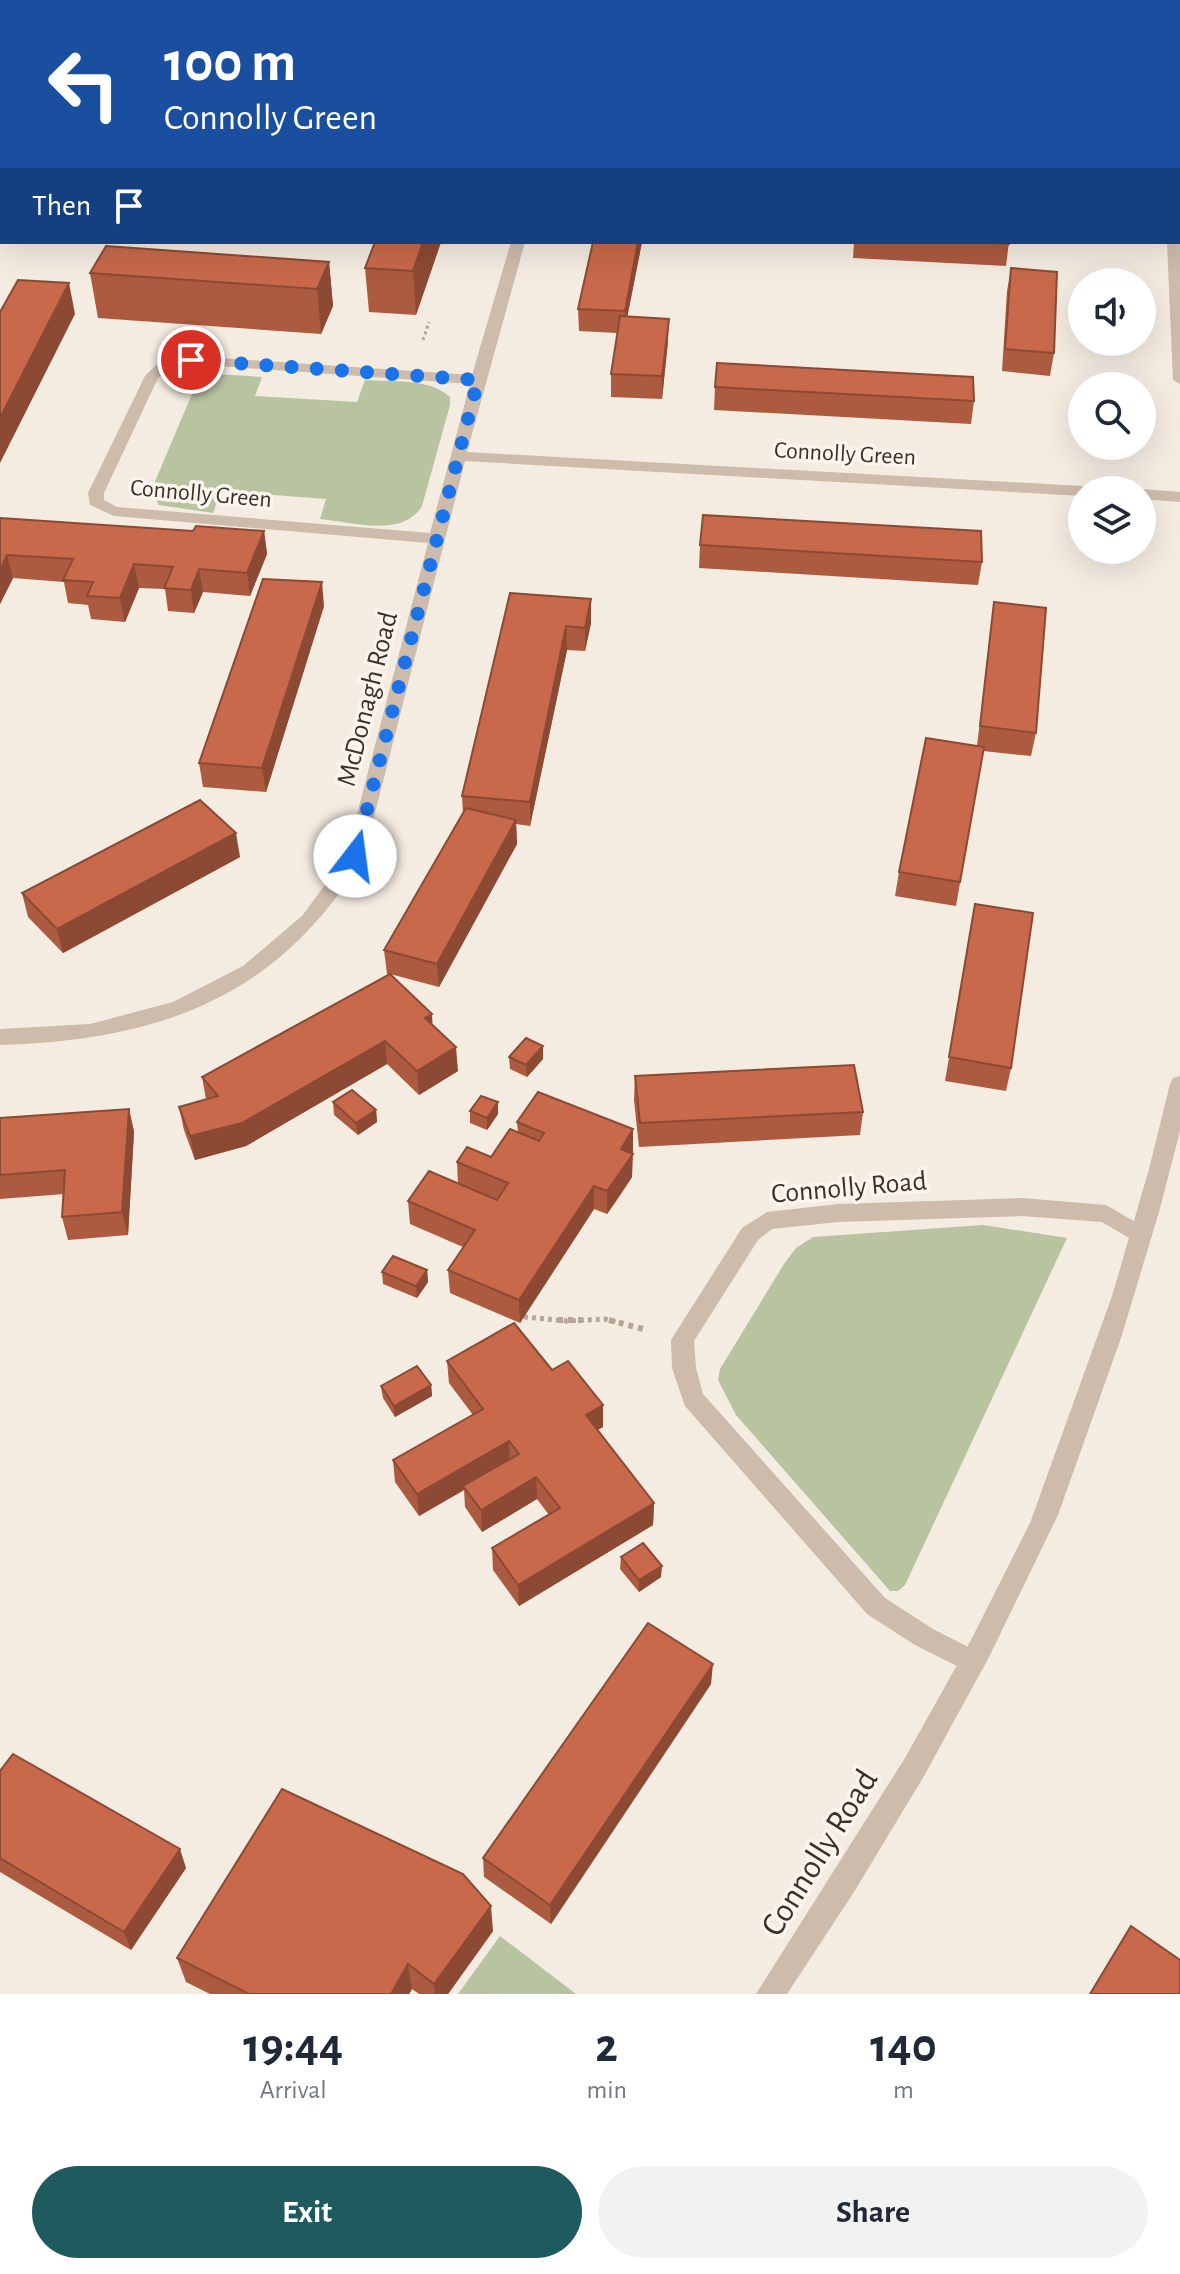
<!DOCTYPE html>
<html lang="en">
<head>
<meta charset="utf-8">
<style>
	:root { --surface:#fff; --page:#f2f2f3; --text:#1f2937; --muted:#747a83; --accent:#1f5a5e }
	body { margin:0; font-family:"Alegreya Sans",sans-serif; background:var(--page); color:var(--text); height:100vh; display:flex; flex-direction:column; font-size:30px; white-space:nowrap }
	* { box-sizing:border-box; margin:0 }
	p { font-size:26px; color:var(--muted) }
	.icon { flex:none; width:44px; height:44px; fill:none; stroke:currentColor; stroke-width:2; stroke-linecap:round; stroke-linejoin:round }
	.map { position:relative; height:1994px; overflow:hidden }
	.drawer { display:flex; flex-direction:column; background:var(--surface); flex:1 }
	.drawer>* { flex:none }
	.guide { position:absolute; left:0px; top:0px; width:1180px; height:244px; box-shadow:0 8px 32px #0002; background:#1a4fa0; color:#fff; overflow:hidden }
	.controls { position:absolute; left:1068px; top:268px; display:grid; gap:16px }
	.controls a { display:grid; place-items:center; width:88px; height:88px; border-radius:50%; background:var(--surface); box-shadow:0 8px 32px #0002; font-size:40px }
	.pin { position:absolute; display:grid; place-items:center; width:68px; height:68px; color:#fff; margin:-34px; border:4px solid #fff; border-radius:50%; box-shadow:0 2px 8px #0007 }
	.me { position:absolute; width:88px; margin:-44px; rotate:15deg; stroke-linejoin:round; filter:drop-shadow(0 0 6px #0008) }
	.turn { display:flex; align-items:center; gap:28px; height:168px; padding:0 32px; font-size:36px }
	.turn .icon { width:104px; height:104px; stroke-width:2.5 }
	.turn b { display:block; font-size:56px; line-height:68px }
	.then { display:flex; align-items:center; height:76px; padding:0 32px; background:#0003; gap:16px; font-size:30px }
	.eta { display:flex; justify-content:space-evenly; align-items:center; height:136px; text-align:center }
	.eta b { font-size:48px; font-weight:600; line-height:56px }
	.cta { display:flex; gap:16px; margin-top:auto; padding:16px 32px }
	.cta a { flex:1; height:92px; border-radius:48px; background:var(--accent); color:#fff; font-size:32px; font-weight:600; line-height:92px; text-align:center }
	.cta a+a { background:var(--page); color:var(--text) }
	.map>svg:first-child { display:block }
	.green { fill:#b8c4a0 }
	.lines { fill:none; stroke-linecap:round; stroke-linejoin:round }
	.path-far2 { stroke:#b9a596; stroke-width:3; stroke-dasharray:3 3; stroke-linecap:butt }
	.path-far1 { stroke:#b9a596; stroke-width:5; stroke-dasharray:4 4; stroke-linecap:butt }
	.path { stroke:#b9a596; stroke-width:6; stroke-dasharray:5 5; stroke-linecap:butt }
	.minor { fill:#cdbbac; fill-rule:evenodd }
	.tertiary { fill:#cdbbac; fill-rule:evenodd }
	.wall { fill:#ac5a40 }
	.shaded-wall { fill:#8c4a34 }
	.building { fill:#c8694b; stroke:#8c4a34; stroke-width:2 }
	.route { stroke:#1a73e8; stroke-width:14; stroke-dasharray:0 25.2 }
	.labels { text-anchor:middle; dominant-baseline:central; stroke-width:7; stroke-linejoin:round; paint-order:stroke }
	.far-street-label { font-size:24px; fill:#3b302b; stroke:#fbf5ee }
	.street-label { font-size:28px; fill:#3b302b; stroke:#fbf5ee }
	.near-street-label { font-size:34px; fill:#3b302b; stroke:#fbf5ee }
</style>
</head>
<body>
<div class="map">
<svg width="1180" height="1994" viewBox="0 0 1180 1994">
	<rect width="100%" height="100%" fill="#f4ebe1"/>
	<!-- green -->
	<g class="green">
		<path d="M217 374 262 377 255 396 357 402 365 380C391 382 430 378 450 397V405L422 506C403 538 352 522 320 519L326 499 221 491 213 513 159 505 151 491 194 389 208 376Z"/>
		<path d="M983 1225 1067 1238 905 1585 898 1591H890L736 1415 718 1380 720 1369 784 1264 796 1248 813 1237Z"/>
		<path d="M500 1936 576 1994H458Z"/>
	</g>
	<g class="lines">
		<!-- path-far2 -->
		<g class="path-far2">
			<path d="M134 2 137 0"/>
			<path d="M423 340 429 322"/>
		</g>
		<!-- path-far1 -->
		<path class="path-far1" d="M524 1317 567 1321 605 1319 617 1322"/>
		<!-- path -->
		<g class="path">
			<path d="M558 1320H583"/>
			<path d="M609 1320 643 1329"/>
		</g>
		<!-- minor -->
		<g class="minor">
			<path d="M43 0H61L63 2H45Z"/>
			<path d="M511 242H525L467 452 1082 486 1089 490H1082V496L465 461 364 856C279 998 160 1040 0 1045V1029L90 1024 173 1002 243 966 302 916 346 856 428 543 114 516 90 505 88 493 145 376 156 365 191 356 472 375ZM191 364 470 384 430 533 117 507 104 500V493L158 378 166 371Z"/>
			<path d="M1142 489 1180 492V502L1142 499V490H1139Z"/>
			<path d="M1022 1198 1106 1205 1149 1230 1152 1236 1149 1242 1141 1245 1102 1222 1022 1216 838 1222 772 1229 758 1240 694 1341 696 1368 703 1394 885 1598 933 1629 982 1654 986 1662 982 1670 973 1674 915 1645 867 1614 685 1406 672 1368 671 1340 742 1228 767 1212 838 1204Z"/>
		</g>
		<!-- tertiary -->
		<g class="tertiary">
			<rect x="1154" y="0" width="12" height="2"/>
			<path d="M1178 239 1180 241V384L1173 380 1167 242H1178Z"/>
			<path d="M1180 1076V1131L1159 1212 1121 1338 1058 1515 989 1657 924 1776 854 1892 787 1994H756L905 1758 971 1640 1030 1523 1112 1296 1149 1169 1170 1084 1173 1078Z"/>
		</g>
	</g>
	<!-- wall -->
	<g class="wall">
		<path d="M299 0H470V2H300Z"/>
		<path d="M615 0H739L738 2H615Z"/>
		<path d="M2 13V44H0V14Z"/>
		<path d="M441 242 416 315 369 312 365 268Z"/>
		<path d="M593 242H642L627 317 668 341 662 399 611 397V374L617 333 579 331 578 309Z"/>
		<path d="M854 242H1009L1006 266 853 258Z"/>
		<path d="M329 262 333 306 321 334 98 318 90 273Z"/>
		<path d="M1011 268 1054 353 1050 376 1002 371 1007 291Z"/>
		<path d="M715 387 974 401 971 424 714 410Z"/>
		<path d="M0 518 193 531H264L267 554 250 596 203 592 194 613 168 611 165 589 139 588 125 622 91 619 88 605 68 603 64 582 13 578 0 604Z"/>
		<path d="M700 545 982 562 978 585 699 568Z"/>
		<path d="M510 593 591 623 585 651 567 650 530 826 516 824 517 844 439 987 390 974 432 1025 458 1071 419 1095 387 1064 246 1146 195 1160 184 1130 179 1107 206 1099 202 1077 389 974H387L384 950 463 814 462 796Z"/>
		<path d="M994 602 1036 733 1031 756 983 751 956 906 895 896 899 872 977 746Z"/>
		<path d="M324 606 266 792 203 787 199 763Z"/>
		<path d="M240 857 63 953 28 917 22 893Z"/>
		<path d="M975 904 1011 1068 1006 1091 945 1081Z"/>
		<path d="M509 1057 543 1059 527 1077 510 1069Z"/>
		<path d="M635 1076 863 1112 860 1135 639 1147 634 1100Z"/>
		<path d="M333 1102 376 1110 377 1122 358 1135 334 1115Z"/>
		<path d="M498 1102V1114L487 1130 470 1123V1111Z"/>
		<path d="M129 1109 134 1132 128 1235 68 1240 62 1217 64 1194 0 1199V1118Z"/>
		<path d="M517 1122 632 1153V1177L619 1197 607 1214 594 1209 520 1323 450 1293 448 1270 463 1247 410 1224 408 1201 458 1184 457 1162 491 1157 518 1133Z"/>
		<path d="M427 1270 428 1282 417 1298 383 1284 382 1272Z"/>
		<path d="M447 1361 552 1370 603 1427 597 1430 654 1503 653 1525 519 1606 493 1570 492 1548 549 1515 537 1499 482 1532 465 1507 464 1490 419 1516 395 1482 393 1460 473 1415 449 1383Z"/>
		<path d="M431 1385 432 1396 395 1417 383 1398 381 1386Z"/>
		<path d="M621 1557 661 1577 639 1592 620 1569Z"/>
		<path d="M711 1684 551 1924 484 1877 483 1858Z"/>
		<path d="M0 1771 186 1868 131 1950 0 1872Z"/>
		<path d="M493 1931 448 1994H419L412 1989 409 1994H210L186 1982 177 1958Z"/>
	</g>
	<!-- shaded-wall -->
	<g class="shaded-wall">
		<path d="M460 0H470V2H458Z"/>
		<path d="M2 155V180L0 181V157Z"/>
		<path d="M2 215V241L0 233V216Z"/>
		<path d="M423 242H441L416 315 413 271Z"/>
		<path d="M638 242H642L624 334 625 311Z"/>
		<path d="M329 262 333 306 321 334 317 289Z"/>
		<path d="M69 283 75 314 0 463V418Z"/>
		<path d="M669 319 668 341 662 399V376Z"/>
		<path d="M264 531 267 554 250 596 247 573Z"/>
		<path d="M7 555 13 578 0 604V570Z"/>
		<path d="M134 564 139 588 125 622 120 598Z"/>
		<path d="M199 569 203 592 194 613 191 590Z"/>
		<path d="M322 582 324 606 266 792 262 768Z"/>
		<path d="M591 599V623L585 651V628Z"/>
		<path d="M566 626 567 650 530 826V802Z"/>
		<path d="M516 820 517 844 439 987 437 964Z"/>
		<path d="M236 833 240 857 63 953 57 929Z"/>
		<path d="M432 1014 433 1037 425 1018Z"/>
		<path d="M385 1041 387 1064 246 1146 195 1160 190 1136Z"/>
		<path d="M543 1046V1059L527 1077 526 1065Z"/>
		<path d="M456 1047 458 1071 419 1095 417 1071Z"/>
		<path d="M498 1102V1114L487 1130V1118Z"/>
		<path d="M129 1109 134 1132 128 1235 122 1212Z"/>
		<path d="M376 1110 377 1122 358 1135 356 1123Z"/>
		<path d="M633 1129V1153L620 1172 621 1149Z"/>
		<path d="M633 1154 632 1177 607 1214V1191Z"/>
		<path d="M594 1186V1209L520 1323 519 1300Z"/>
		<path d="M427 1270 428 1282 417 1298 416 1286Z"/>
		<path d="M431 1385 432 1396 395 1417 394 1406Z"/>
		<path d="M603 1405V1427L586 1437V1415Z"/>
		<path d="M509 1441 510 1463 463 1486 464 1490 419 1516 417 1494Z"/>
		<path d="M536 1477 537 1499 482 1532 481 1510Z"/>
		<path d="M654 1503 653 1525 519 1606 518 1585Z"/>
		<path d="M662 1566 661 1577 639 1592V1580Z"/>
		<path d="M713 1664 711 1684 551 1924 550 1905Z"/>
		<path d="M180 1849 186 1868 131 1950 124 1932Z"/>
		<path d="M491 1906 493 1931 448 1994H435L434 1984Z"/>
		<path d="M408 1964 412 1989 409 1994H391Z"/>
	</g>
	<!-- building -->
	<g class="building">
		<path d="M363 0H460L458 2H373Z"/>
		<path d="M1023 0H1066L1065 2H1022Z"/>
		<path d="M2 13V25L0 24V14Z"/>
		<path d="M2 117V155L0 157V119Z"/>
		<path d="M0 176 2 177V215L0 216Z"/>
		<path d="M375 242H423L413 271 365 268Z"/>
		<path d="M593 242H638L625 311 578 309Z"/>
		<path d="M975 242H1009V244Z"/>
		<path d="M106 246 329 262 317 289 90 273Z"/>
		<path d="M1011 268 1057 272 1054 353 1005 349Z"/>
		<path d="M18 280 69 283 0 418V312Z"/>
		<path d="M620 316 669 319 662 376 611 374Z"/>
		<path d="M717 363 973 377 974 401 715 387Z"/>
		<path d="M703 515 981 531 982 562 700 545Z"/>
		<path d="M0 518 193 531 196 526 264 531 247 573 199 569 191 590 164 588 173 567 134 564 120 598 87 596 93 582 63 580 73 559 7 555 0 570Z"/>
		<path d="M263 579 322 582 262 768 199 763Z"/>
		<path d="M510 593 591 599 585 628 566 626 530 802 462 796Z"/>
		<path d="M994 602 1046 608 1036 733 980 726Z"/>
		<path d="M926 738 984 747 960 882 899 872Z"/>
		<path d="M200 800 236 833 57 929 22 893Z"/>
		<path d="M466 808 516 820 437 964 384 950Z"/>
		<path d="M975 904 1033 913 1011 1068 949 1057Z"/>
		<path d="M390 974 432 1014 425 1018 456 1047 417 1071 385 1041 242 1123 190 1136 179 1107 218 1096 202 1077Z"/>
		<path d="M526 1038 543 1046 526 1065 509 1057Z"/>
		<path d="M854 1065 863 1112 640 1123 635 1076Z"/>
		<path d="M352 1090 376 1110 356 1123 333 1102Z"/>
		<path d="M538 1092 633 1129 621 1149 633 1154 607 1191 594 1186 519 1300 448 1270 475 1230 408 1201 429 1171 497 1200 508 1183 457 1162 467 1147 491 1157 510 1129 539 1141 544 1133 517 1122Z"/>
		<path d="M481 1096 498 1102 487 1118 470 1111Z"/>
		<path d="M129 1109 122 1212 62 1217 65 1170 0 1175V1118Z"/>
		<path d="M393 1256 427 1270 416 1286 382 1272Z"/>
		<path d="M514 1323 552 1370 568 1361 603 1405 586 1415 654 1503 518 1585 492 1548 560 1508 536 1477 481 1510 463 1486 519 1454 509 1441 417 1494 393 1460 483 1409 447 1361Z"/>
		<path d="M417 1366 431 1385 394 1406 381 1386Z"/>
		<path d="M643 1543 662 1566 639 1580 621 1557Z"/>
		<path d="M648 1623 713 1664 550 1905 483 1858Z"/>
		<path d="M13 1754 180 1849 124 1932 0 1858V1771Z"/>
		<path d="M282 1789 463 1874 491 1906 434 1984 408 1964 391 1994H249L177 1958Z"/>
		<path d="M1131 1926 1180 1960V1994H1090Z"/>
	</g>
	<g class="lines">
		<!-- route -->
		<path class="route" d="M191 360 478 380 355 856"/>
	</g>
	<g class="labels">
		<!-- far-street labels -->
		<g class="far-street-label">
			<text transform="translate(845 454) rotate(3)">Connolly Green</text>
			<text transform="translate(201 494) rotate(5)">Connolly Green</text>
		</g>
		<!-- street labels -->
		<g class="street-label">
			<text transform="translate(368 699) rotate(-76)">McDonagh Road</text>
			<text transform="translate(849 1188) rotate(-5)">Connolly Road</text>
		</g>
		<!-- near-street labels -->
		<g class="near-street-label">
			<text transform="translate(820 1853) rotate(-58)">Connolly Road</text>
		</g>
	</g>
</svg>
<div class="controls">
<a><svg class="icon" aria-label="sound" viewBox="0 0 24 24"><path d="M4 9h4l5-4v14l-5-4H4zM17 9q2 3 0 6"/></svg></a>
<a><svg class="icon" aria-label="search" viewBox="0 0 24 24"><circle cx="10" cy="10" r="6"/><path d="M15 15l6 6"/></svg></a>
<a><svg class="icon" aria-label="layers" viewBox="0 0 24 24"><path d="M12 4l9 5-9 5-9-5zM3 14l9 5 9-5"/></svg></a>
</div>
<div class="pin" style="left:191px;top:360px;background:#d93025"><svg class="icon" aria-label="arrive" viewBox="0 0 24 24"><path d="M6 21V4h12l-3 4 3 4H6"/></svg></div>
<svg class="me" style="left:355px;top:856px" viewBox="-20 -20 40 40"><circle r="19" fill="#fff"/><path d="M0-13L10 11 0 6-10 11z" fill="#1a73e8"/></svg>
<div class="guide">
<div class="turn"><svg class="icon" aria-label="left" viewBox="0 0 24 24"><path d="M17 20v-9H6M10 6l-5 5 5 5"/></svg><div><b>100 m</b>Connolly Green</div></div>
<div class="then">Then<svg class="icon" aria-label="arrive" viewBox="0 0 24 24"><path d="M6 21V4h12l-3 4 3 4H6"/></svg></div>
</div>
</div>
<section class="drawer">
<div class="eta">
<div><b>19:44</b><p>Arrival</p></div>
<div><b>2</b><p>min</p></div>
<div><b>140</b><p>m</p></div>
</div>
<div class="cta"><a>Exit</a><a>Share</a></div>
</section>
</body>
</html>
